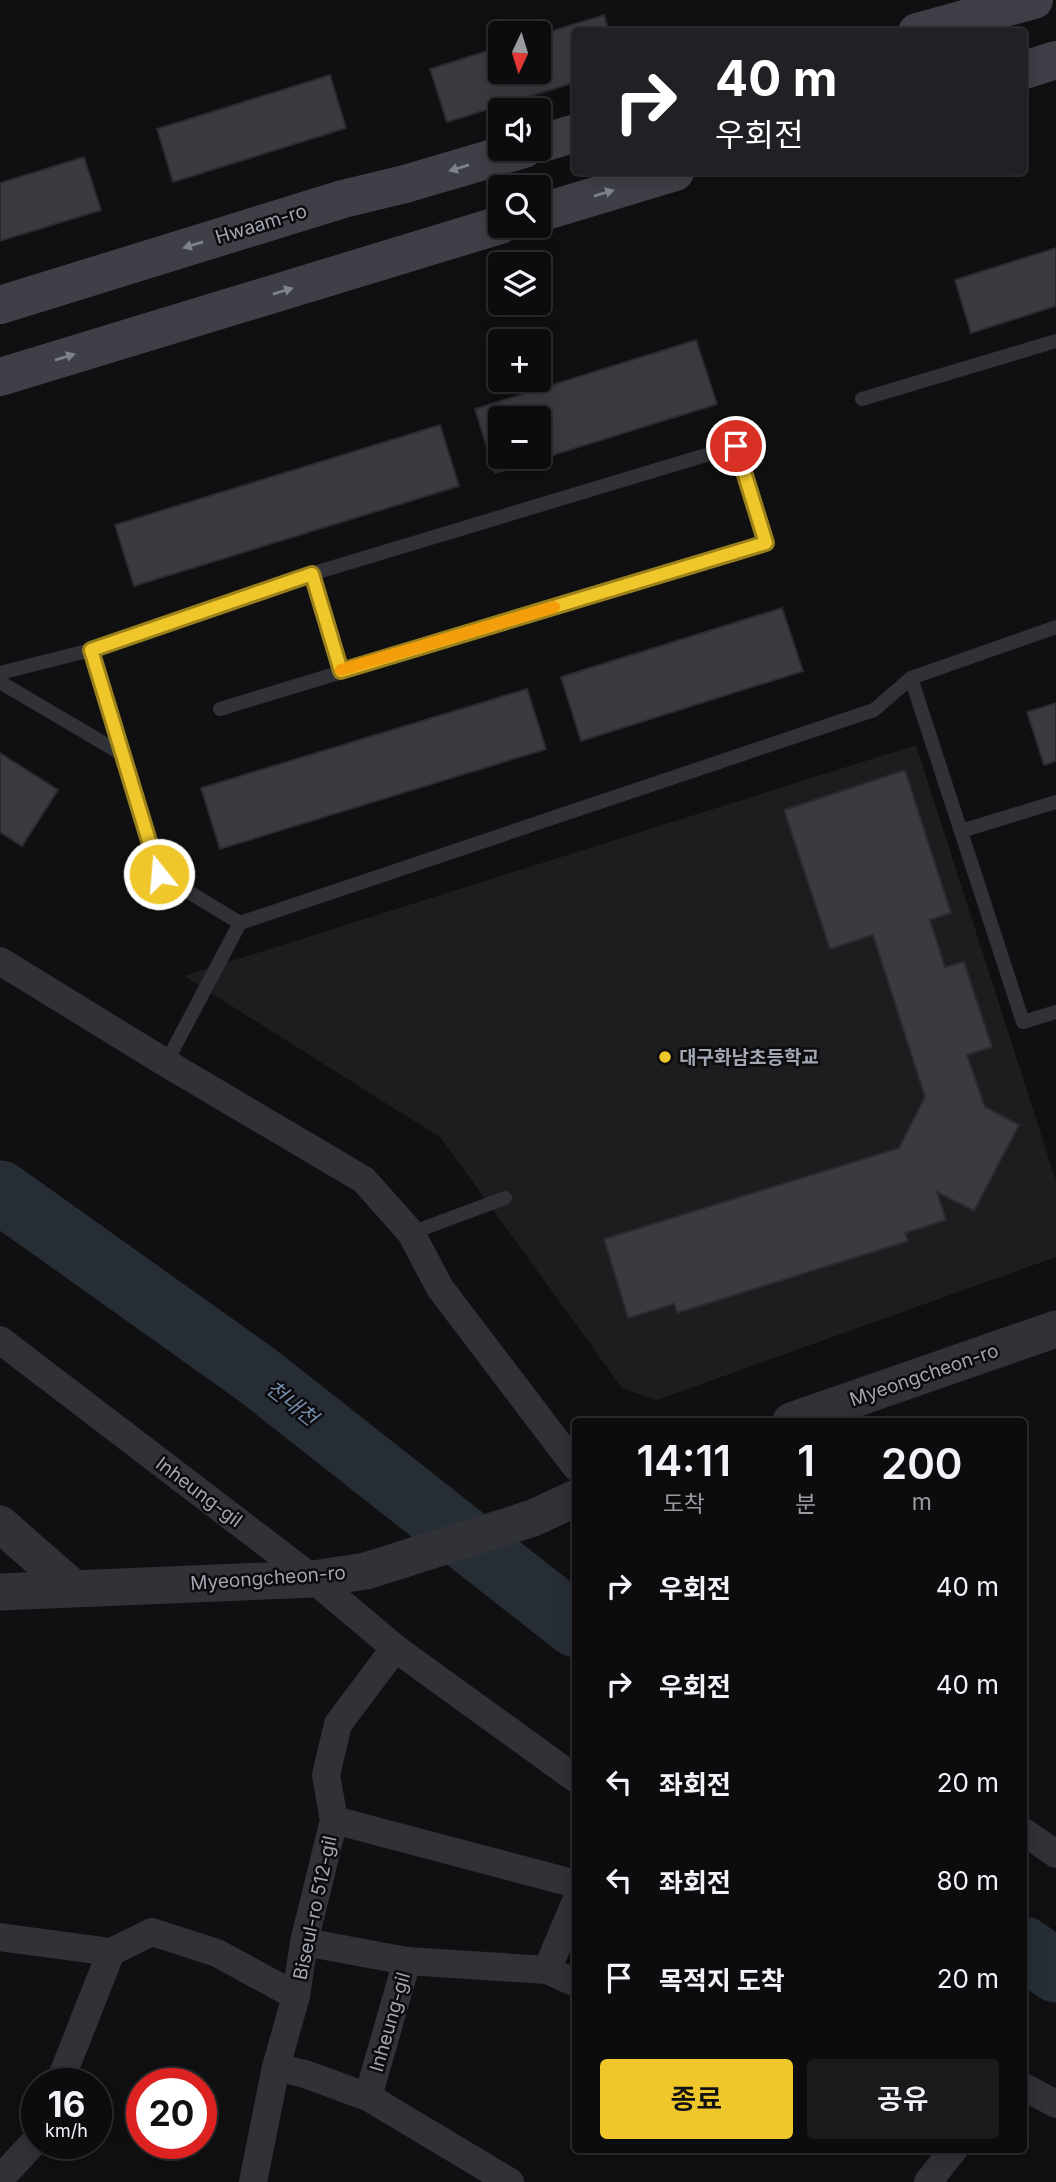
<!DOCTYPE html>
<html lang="ko">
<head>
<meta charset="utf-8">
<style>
	:root { --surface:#0c0c0e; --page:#1a1a1c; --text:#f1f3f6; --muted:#9a9b9e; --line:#2c2c2e; --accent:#efc72b }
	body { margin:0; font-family:Inter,"Noto Sans KR",sans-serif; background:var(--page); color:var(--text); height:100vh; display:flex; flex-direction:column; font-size:26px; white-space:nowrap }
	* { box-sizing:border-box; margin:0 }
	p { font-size:23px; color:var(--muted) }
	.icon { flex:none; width:38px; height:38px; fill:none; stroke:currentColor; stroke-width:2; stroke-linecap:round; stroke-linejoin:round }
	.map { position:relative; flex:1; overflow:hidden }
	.drawer { position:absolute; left:572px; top:1418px; width:455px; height:735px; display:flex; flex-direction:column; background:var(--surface); border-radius:7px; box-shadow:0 4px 18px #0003,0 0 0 2px var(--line) }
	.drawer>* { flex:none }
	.banner { position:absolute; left:572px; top:28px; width:455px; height:147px; border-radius:7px; box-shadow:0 4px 18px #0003,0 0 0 2px var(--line); background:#202124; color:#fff; overflow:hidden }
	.needle { width:46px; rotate:184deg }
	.tools { position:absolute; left:488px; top:21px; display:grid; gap:14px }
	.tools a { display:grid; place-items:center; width:63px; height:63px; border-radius:7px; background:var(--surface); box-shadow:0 4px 18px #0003,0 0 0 2px var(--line); font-size:35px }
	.speed { position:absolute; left:21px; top:2068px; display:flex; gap:14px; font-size:35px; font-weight:700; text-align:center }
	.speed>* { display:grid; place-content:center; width:91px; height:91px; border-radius:50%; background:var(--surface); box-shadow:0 4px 18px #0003,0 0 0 2px var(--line); line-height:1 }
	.speed small { font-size:18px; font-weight:400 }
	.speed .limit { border:10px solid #d22; background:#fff; color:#111 }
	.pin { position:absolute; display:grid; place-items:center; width:60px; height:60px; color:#fff; margin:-30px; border:4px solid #fff; border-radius:50%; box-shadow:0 2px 7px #0007 }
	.me { position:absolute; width:77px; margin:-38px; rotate:343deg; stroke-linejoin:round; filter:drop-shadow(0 0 5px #0008) }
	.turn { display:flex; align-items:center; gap:24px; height:147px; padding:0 28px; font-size:32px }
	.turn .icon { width:91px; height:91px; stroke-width:2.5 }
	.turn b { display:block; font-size:49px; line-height:60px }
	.eta { display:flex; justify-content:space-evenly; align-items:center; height:119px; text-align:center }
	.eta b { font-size:42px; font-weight:600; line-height:49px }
	.action { display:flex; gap:14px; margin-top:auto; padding:14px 28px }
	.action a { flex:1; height:80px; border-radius:7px; background:var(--accent); color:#111; font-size:28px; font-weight:600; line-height:80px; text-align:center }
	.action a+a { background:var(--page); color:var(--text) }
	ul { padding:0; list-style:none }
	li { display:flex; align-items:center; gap:21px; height:98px; padding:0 28px }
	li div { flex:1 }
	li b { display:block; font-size:26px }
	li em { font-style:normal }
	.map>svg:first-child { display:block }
	.built { fill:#1d1c1f }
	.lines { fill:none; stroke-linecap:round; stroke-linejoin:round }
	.river { stroke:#272d35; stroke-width:63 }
	.building { fill:#3b3a3f; stroke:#2b2a2e; stroke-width:2; fill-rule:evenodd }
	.service { stroke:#313237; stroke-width:14 }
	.minor { stroke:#313237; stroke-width:28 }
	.tertiary { stroke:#313237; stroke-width:37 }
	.secondary { stroke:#3f4047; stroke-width:38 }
	.oneway { fill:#7f828d }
	.route-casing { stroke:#9b811c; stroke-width:18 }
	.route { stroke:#efc72b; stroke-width:12 }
	.slow { stroke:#f59e0b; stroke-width:12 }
	.poi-dot { fill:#efc72b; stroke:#0c0b0d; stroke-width:2.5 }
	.labels { text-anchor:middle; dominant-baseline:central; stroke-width:5; stroke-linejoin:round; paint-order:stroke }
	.street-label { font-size:19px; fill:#a2a5b2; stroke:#0c0b0d }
	.poi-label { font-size:19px; font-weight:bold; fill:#a2a5b2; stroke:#0c0b0d; text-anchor:start }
	.water-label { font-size:21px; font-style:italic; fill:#788eae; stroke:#0c0b0d }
</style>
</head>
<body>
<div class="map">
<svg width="1056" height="2182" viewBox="0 0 1056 2182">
	<rect width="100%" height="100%" fill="#101012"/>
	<!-- built -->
	<path class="built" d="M916 745 1056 1181V1257L657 1400 622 1388 441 1138 184 976Z"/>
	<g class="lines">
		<!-- river -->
		<g class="river">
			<path d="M0 1192 257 1375 576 1626"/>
			<path d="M1024 1948 1056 1971"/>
		</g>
	</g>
	<!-- building -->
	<g class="building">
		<path d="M604 15 609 32H576V82L447 122 430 69 500 47V72H539V35Z"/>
		<path d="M330 75 346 128 173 182 157 129Z"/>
		<path d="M84 157 101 210 0 241V183Z"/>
		<path d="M1056 248V306L971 333 955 280Z"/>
		<path d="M696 340 717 404 495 473 475 409ZM500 418H539V457H500Z"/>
		<path d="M440 425 459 486 134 586 115 525Z"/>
		<path d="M782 608 803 671 581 741 561 677Z"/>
		<path d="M527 689 546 749 220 849 201 788Z"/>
		<path d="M1056 703V761L1044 765 1027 712Z"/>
		<path d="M0 753 58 790 22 846 0 832Z"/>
		<path d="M905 770 951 913 930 920 945 967 964 962 992 1047 967 1055 985 1107 1019 1125 974 1211 937 1192 946 1220 905 1233 908 1241 677 1313 674 1304 628 1318 604 1239 899 1148 925 1097 873 935 830 949 784 810Z"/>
	</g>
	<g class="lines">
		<!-- service -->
		<g class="service">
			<path d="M862 399 1056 341"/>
			<path d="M311 574 341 671"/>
			<path d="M91 650 159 874 240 923"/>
			<path d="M0 673 91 650 311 574 736 446 766 543 220 709"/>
			<path d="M911 678 1023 1022 1056 1012"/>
			<path d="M0 682 122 754"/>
			<path d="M961 831 1056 802"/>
			<path d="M166 1063 240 923 874 710 911 678 1056 627"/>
			<path d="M411 1233 505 1198"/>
		</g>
		<!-- minor -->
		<g class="minor">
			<path d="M0 961 166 1063 364 1180 411 1233 440 1288 576 1467"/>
			<path d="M0 1340 313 1579 395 1648 576 1779"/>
			<path d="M334 1820 576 1884"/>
			<path d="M1024 1832 1056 1854"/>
			<path d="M0 1937 111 1952 152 1932 217 1953 296 1996"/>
			<path d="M304 1942 407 1961"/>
			<path d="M547 1970 576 1901"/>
			<path d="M276 2067 305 2074 368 2097 510 2182"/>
			<path d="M59 2084 111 1952"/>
			<path d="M1024 2087 1056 2104"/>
			<path d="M368 2097 407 1961 547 1970 576 1983"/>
			<path d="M0 2179 37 2139"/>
			<path d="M253 2182 276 2067 296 1996 304 1942 334 1820 326 1775 338 1724 395 1648"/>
			<path d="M928 2182 954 2149"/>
		</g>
		<!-- tertiary -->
		<g class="tertiary">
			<path d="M791 1421 1056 1329"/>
			<path d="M0 1524 73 1588"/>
			<path d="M0 1592 313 1579 366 1571 533 1518 576 1498"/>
		</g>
		<!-- secondary -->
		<g class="secondary">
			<path d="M917 32 1034 0"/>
			<path d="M1024 70 1056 60"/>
			<path d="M539 144 576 133"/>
			<path d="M539 213 675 172"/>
			<path d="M0 305 343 199 405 184 524 149"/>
			<path d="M0 377 500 225"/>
		</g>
	</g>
	<!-- one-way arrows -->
	<defs><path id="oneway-solid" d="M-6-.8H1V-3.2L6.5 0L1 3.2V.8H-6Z" transform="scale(1.75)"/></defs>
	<g class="oneway">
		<use href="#oneway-solid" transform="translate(459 168) rotate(163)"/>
		<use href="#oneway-solid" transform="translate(604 193) rotate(-17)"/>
		<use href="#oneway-solid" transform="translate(193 245) rotate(163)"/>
		<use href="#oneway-solid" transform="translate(283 291) rotate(-17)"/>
		<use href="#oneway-solid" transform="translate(65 357) rotate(-17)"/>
	</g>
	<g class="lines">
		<!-- route casing -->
		<g class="route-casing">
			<path id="route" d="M159 874 91 650 312 574 341 671 766 543 736 446"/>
		</g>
		<!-- route -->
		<use href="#route" class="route"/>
		<!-- slow -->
		<path class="slow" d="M341 670 554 607"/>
	</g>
	<!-- markers -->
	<circle class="poi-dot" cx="665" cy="1057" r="7"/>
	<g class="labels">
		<!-- street labels -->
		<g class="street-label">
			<text transform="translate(261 224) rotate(-17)">Hwaam-ro</text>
			<text transform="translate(924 1375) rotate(-19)">Myeongcheon-ro</text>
			<text transform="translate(199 1492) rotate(37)">Inheung-gil</text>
			<text transform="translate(268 1578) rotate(-4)">Myeongcheon-ro</text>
			<text transform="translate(315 1908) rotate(-78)">Biseul-ro 512-gil</text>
			<text transform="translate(390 2022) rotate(-74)">Inheung-gil</text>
		</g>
		<!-- poi labels -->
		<g class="poi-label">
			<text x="679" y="1057">대구화남초등학교</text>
		</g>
		<!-- water labels -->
		<g class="water-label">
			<text transform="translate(292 1403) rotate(38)">천내천</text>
		</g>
	</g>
</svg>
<div class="tools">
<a><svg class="needle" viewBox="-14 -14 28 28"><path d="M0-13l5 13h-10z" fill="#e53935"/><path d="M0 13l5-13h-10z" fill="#9a9b9e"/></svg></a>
<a><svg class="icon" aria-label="sound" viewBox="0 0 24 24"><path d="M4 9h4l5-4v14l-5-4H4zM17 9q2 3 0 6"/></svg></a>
<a><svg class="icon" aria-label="search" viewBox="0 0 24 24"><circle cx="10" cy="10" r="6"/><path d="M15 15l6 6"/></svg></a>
<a><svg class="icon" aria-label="layers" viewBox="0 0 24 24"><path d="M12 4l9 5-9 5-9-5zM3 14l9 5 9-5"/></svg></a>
<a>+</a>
<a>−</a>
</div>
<div class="speed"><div>16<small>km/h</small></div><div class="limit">20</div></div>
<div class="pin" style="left:736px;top:446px;background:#d93025"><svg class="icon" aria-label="arrive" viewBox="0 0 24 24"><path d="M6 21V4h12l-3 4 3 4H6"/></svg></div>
<svg class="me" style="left:159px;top:874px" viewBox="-20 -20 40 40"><circle r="17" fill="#efc72b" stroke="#fff" stroke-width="3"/><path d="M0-11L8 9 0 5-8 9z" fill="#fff"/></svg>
<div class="banner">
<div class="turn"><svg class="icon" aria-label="right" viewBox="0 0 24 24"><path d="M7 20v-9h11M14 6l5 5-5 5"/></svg><div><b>40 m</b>우회전</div></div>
</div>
<section class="drawer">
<div class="eta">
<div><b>14:11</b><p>도착</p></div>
<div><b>1</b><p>분</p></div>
<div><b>200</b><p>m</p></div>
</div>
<ul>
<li><svg class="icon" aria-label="right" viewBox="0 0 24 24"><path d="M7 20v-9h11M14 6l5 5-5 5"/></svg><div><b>우회전</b></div><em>40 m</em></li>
<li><svg class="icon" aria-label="right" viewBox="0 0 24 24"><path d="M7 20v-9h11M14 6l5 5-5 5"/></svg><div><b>우회전</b></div><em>40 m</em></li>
<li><svg class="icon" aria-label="left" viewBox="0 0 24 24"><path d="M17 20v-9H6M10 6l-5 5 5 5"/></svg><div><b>좌회전</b></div><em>20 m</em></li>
<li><svg class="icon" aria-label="left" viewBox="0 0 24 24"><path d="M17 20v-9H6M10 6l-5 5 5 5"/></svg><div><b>좌회전</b></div><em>80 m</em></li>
<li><svg class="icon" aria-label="arrive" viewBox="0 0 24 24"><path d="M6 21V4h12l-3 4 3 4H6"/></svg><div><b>목적지 도착</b></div><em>20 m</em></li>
</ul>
<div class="action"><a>종료</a><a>공유</a></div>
</section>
</div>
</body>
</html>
